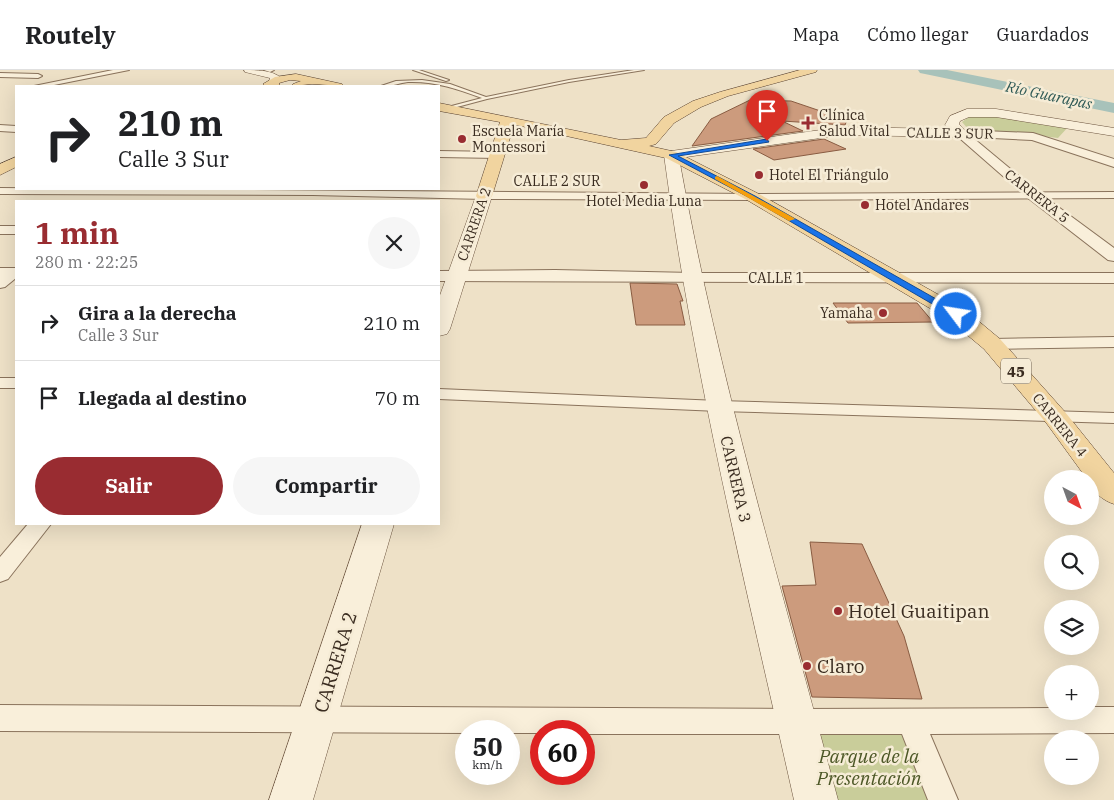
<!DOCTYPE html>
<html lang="es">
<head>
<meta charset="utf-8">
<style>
	:root { --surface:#fff; --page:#f6f6f6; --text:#202124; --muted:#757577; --line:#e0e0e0; --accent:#992c31 }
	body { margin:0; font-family:"IBM Plex Serif",serif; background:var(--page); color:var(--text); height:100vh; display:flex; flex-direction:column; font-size:19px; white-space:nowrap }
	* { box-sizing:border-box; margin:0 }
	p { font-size:16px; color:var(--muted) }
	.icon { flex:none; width:28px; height:28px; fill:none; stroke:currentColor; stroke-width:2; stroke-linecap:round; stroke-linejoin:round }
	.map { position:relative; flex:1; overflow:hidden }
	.details { position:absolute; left:15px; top:130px; width:425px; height:325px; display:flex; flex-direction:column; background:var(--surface); border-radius:0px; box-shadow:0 5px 20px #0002 }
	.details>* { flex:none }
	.banner { position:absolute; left:15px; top:15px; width:425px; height:105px; border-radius:0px; box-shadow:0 5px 20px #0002; background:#fff; color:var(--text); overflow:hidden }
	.needle { width:32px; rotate:139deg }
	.tools { position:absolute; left:1044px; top:400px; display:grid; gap:10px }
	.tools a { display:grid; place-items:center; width:55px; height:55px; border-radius:50%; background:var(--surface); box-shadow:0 5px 20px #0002; font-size:25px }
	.speed { position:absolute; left:455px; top:650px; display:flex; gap:10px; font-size:25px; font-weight:700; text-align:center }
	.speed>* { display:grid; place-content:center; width:65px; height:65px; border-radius:50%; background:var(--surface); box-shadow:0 5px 20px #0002; line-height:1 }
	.speed small { font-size:12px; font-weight:400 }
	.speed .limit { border:8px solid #d22; background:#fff; color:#111 }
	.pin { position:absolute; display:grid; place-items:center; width:42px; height:42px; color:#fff; margin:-51px -21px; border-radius:50% 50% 50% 0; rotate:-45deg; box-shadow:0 0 5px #0007 }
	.pin .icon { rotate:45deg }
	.me { position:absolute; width:55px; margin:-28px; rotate:301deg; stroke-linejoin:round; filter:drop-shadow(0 0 4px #0008) }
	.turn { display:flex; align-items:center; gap:18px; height:105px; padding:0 20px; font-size:22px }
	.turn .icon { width:65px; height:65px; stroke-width:2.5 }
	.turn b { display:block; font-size:35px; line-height:42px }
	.round { display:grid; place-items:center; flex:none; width:52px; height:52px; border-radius:26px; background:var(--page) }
	.headline { display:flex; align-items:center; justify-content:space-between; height:85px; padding:0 20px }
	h1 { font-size:30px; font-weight:800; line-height:38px; color:var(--accent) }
	.cta { display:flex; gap:10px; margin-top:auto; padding:10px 20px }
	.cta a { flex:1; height:58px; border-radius:30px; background:var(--accent); color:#fff; font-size:20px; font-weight:800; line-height:58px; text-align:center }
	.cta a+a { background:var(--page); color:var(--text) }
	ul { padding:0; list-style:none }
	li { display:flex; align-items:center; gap:15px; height:75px; padding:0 20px; border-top:1px solid var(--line) }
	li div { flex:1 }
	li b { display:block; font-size:19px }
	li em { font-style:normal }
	header { display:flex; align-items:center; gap:30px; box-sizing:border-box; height:70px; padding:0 25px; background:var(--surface); border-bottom:1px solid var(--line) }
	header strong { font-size:24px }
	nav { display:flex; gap:28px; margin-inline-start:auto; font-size:18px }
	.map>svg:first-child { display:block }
	.green { fill:#c9cd9a }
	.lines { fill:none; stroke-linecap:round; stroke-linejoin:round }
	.river { fill:#a8c2ba; fill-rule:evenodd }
	.building { fill:#cc9b7d; stroke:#895c42 }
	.service-casing { stroke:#8a735c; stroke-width:2 }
	.minor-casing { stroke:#8a735c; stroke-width:2 }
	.tertiary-casing { stroke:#8a735c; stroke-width:2 }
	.secondary-casing { stroke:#6c543f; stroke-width:1 }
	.primary-casing { stroke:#584130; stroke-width:1 }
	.service { fill:#f9efda; fill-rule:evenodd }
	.minor { fill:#f9efda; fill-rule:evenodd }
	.tertiary { fill:#f9efda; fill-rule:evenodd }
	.secondary { fill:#f9efda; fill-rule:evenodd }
	.primary { fill:#f1d49f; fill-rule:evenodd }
	.route { fill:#1a73e8; stroke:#114b97 }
	.slow { fill:#f59e0b }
	.poi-dot { fill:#992c31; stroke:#f6ecd6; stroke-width:2 }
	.labels { text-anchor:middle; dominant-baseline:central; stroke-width:5; stroke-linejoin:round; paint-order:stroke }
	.far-poi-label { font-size:14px; fill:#3a2c20; stroke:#f6ecd6; text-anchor:start }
	.far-street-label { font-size:14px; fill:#3a2c20; stroke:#f6ecd6 }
	.far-water-label { font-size:15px; font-style:italic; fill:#2f5a56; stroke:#f6ecd6 }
	.shield { fill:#f6ecd6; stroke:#726657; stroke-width:1 }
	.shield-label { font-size:15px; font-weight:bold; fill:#3a2c20 }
	.street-label { font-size:16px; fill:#3a2c20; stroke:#f6ecd6 }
	.near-poi-label { font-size:19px; fill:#3a2c20; stroke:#f6ecd6; text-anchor:start }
	.near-street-label { font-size:19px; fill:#3a2c20; stroke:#f6ecd6 }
	.near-park-label { font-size:19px; font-style:italic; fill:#4c5726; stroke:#f6ecd6 }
</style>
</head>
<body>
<header>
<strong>Routely</strong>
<nav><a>Mapa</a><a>Cómo llegar</a><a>Guardados</a></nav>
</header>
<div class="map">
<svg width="1114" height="730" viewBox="0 0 1114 730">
	<rect width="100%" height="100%" fill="#eee1c7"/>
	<!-- green -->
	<g class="green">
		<path d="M997 44 1069 56 1058 68 1010 62 969 60 962 52 971 45Z"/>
		<path d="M811 664H906L929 730H828Z"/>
	</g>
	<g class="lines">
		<!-- river -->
		<path class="river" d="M918 0H947L1114 33V43L925 4 920 3Z"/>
	</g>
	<!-- building -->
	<g class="building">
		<path d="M750 30 791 31 847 50 845 55 782 51 803 61 692 76 711 49Z"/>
		<path d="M824 69 846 79 774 90 753 79Z"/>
		<path d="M630 213 677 214 683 231H680L685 255H636Z"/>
		<path d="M833 233H917L933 252 848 253Z"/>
		<path d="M810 472 862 474 904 566 922 629 812 627 782 516 816 515Z"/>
	</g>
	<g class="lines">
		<!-- service casing -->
		<g class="service-casing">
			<g id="service">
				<path d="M413 0H419L449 10 446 11Z"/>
				<path d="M634 0H644L569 12 487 29 442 41 440 39 482 28C458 19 434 11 408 12 399 13 390 17 381 16L396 11 422 10 450 14 486 27 569 10Z"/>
			</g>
		</g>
		<!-- minor casing -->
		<g class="minor-casing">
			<g id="minor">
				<path d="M113 0H129L49 16H34Z"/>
				<path d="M264 0H274L270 2Z"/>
				<path d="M0 3 38 4 42 6 38 8 0 7Z"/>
				<path d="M0 55 16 56V62L0 61Z"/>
				<path d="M439 81 498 82 503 85 498 88 439 87Z"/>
				<path d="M0 118 753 124 1114 122V128L753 130 484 129 313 125 0 124Z"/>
				<rect x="0" y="156" width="16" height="8"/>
				<path d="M16 198V208L5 217 0 218V207Z"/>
				<path d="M1114 267V277L992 279 986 277 984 274 986 271 992 269Z"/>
				<rect x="0" y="308" width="16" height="10"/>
				<path d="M439 319 719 331 1114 343V353L719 341 439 329Z"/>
				<path d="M28 454H51L8 509 0 512V487Z"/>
				<path d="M0 635 798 639 1052 638V641H1090V637H1114V663L930 664 958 730H928L902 664H584V661H541V663H509V661H466V663L0 661Z"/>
			</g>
		</g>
		<!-- tertiary casing -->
		<g class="tertiary-casing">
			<g id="tertiary">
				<path d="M960 60 1033 63 1114 89V97L1032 70 972 67 1038 122 1114 178V191L1108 190 1028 128 956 65 954 63 956 61Z"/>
				<rect x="0" y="198" width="16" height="10"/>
				<path d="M555 200 693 203H1114V213L439 211V201Z"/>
			</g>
		</g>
		<!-- secondary casing -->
		<g class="secondary-casing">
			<g id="secondary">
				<path d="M244 0C256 0 273 0 281 8L278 13 274 14 269 11 270 8 245 2Z"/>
				<path d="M967 39H996L1114 58V66L996 47H969L960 51 959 54 967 63 960 67 842 65 679 88C718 306 781 517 838 730H794C746 516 693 303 664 85L666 82 671 81 842 57 948 59 945 55 950 46Z"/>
				<path d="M484 121 490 123 492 126 450 259 447 264 439 266V228L476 126 478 123Z"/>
				<path d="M362 454H394L313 730H269Z"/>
			</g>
		</g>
		<!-- primary casing -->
		<g class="primary-casing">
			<g id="primary">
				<path d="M800 0H817L816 2 728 26 701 37 674 53 656 74 649 76 676 82 759 124 964 239 1000 269 1065 342 1114 403V434C1104 431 1090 421 1090 409H1087L1047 354 984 279 948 249 747 130 666 88 512 54 513 58 492 126 490 129H478L476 126 500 52 439 41V33L621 70 646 68 664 47 693 31 720 22Z"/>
				<path d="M296 4 342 14 344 16 312 14 292 16 293 14 301 11 290 10 279 13 280 16H265L263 14 275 7Z"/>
				<path d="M16 87V97L0 105V94Z"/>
			</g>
		</g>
		<!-- service -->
		<use href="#service" class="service"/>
		<!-- minor -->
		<use href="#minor" class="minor"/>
		<!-- tertiary -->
		<use href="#tertiary" class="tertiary"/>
		<!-- secondary -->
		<use href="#secondary" class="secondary"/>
		<!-- primary -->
		<use href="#primary" class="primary"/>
	</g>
	<!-- route -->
	<path class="route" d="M767 69 769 72 678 86 755 126 959 242V246H953L750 128 669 85Z"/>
	<!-- slow -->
	<path class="slow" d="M717 106 794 148 795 149 789 151 715 109V107Z"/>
	<!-- markers -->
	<g class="poi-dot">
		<path d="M805.5 45.5h5v5h5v5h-5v5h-5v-5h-5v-5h5z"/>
		<circle cx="462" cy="69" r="5"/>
		<circle cx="759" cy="105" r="5"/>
		<circle cx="644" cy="115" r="5"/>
		<circle cx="865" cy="135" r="5"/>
		<circle cx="883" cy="243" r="5"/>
		<circle cx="838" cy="541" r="5"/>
		<circle cx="807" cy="596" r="5"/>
	</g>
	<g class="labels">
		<!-- far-poi labels -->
		<g class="far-poi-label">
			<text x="819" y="45">Clínica<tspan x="819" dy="16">Salud Vital</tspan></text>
			<text x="472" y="61">Escuela María<tspan x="472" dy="16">Montessori</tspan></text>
			<text x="769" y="105">Hotel El Triángulo</text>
			<text x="644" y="131" text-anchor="middle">Hotel Media Luna</text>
			<text x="875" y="135">Hotel Andares</text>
			<text x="873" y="243" text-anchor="end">Yamaha</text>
		</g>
		<!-- far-street labels -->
		<g class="far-street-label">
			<text transform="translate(950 63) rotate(1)">CALLE 3 SUR</text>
			<text x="557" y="111">CALLE 2 SUR</text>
			<text transform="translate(1037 126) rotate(38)">CARRERA 5</text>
			<text transform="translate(474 154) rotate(-71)">CARRERA 2</text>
			<text x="776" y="208">CALLE 1</text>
			<text transform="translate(1060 355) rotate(51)">CARRERA 4</text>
		</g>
		<!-- far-water labels -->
		<g class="far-water-label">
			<text transform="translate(1049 25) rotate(12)">Río Guarapas</text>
		</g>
		<!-- shield labels -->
		<rect class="shield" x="1001" y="288.5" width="30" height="25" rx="4"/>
		<g class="shield-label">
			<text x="1016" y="301">45</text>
		</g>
		<!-- street labels -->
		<g class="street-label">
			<text transform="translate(736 409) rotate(77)">CARRERA 3</text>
		</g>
		<!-- near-poi labels -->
		<g class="near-poi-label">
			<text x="848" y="541">Hotel Guaitipan</text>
			<text x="817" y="596">Claro</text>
		</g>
		<!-- near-street labels -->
		<g class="near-street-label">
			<text transform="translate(335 592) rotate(-73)">CARRERA 2</text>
		</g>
		<!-- near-park labels -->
		<g class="near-park-label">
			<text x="869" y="686">Parque de la<tspan x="869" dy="22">Presentación</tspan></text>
		</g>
	</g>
</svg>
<div class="tools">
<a><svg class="needle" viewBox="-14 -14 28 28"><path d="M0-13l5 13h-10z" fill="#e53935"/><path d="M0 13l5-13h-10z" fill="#757577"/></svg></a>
<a><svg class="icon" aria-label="search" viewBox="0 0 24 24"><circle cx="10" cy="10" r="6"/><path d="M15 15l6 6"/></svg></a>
<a><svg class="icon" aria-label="layers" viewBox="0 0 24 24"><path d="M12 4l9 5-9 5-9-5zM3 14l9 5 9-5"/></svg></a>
<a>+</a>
<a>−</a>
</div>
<div class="speed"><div>50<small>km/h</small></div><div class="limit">60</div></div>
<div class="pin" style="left:767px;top:71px;background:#d93025"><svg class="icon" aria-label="arrive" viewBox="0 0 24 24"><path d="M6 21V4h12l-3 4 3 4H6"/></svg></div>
<svg class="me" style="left:956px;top:244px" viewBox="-20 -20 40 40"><circle r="17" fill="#1a73e8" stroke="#fff" stroke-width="3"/><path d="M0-11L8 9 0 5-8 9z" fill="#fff"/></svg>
<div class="banner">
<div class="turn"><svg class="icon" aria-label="right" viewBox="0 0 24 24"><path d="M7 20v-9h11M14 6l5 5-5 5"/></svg><div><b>210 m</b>Calle 3 Sur</div></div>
</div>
<section class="details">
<div class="headline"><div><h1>1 min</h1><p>280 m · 22:25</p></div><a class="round"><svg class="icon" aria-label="close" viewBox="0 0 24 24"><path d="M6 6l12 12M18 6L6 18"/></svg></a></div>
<ul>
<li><svg class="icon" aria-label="right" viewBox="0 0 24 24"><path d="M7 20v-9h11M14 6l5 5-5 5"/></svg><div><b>Gira a la derecha</b><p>Calle 3 Sur</p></div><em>210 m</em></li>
<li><svg class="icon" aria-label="arrive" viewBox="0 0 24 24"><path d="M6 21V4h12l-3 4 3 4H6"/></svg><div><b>Llegada al destino</b></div><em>70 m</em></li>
</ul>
<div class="cta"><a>Salir</a><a>Compartir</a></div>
</section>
</div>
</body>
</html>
